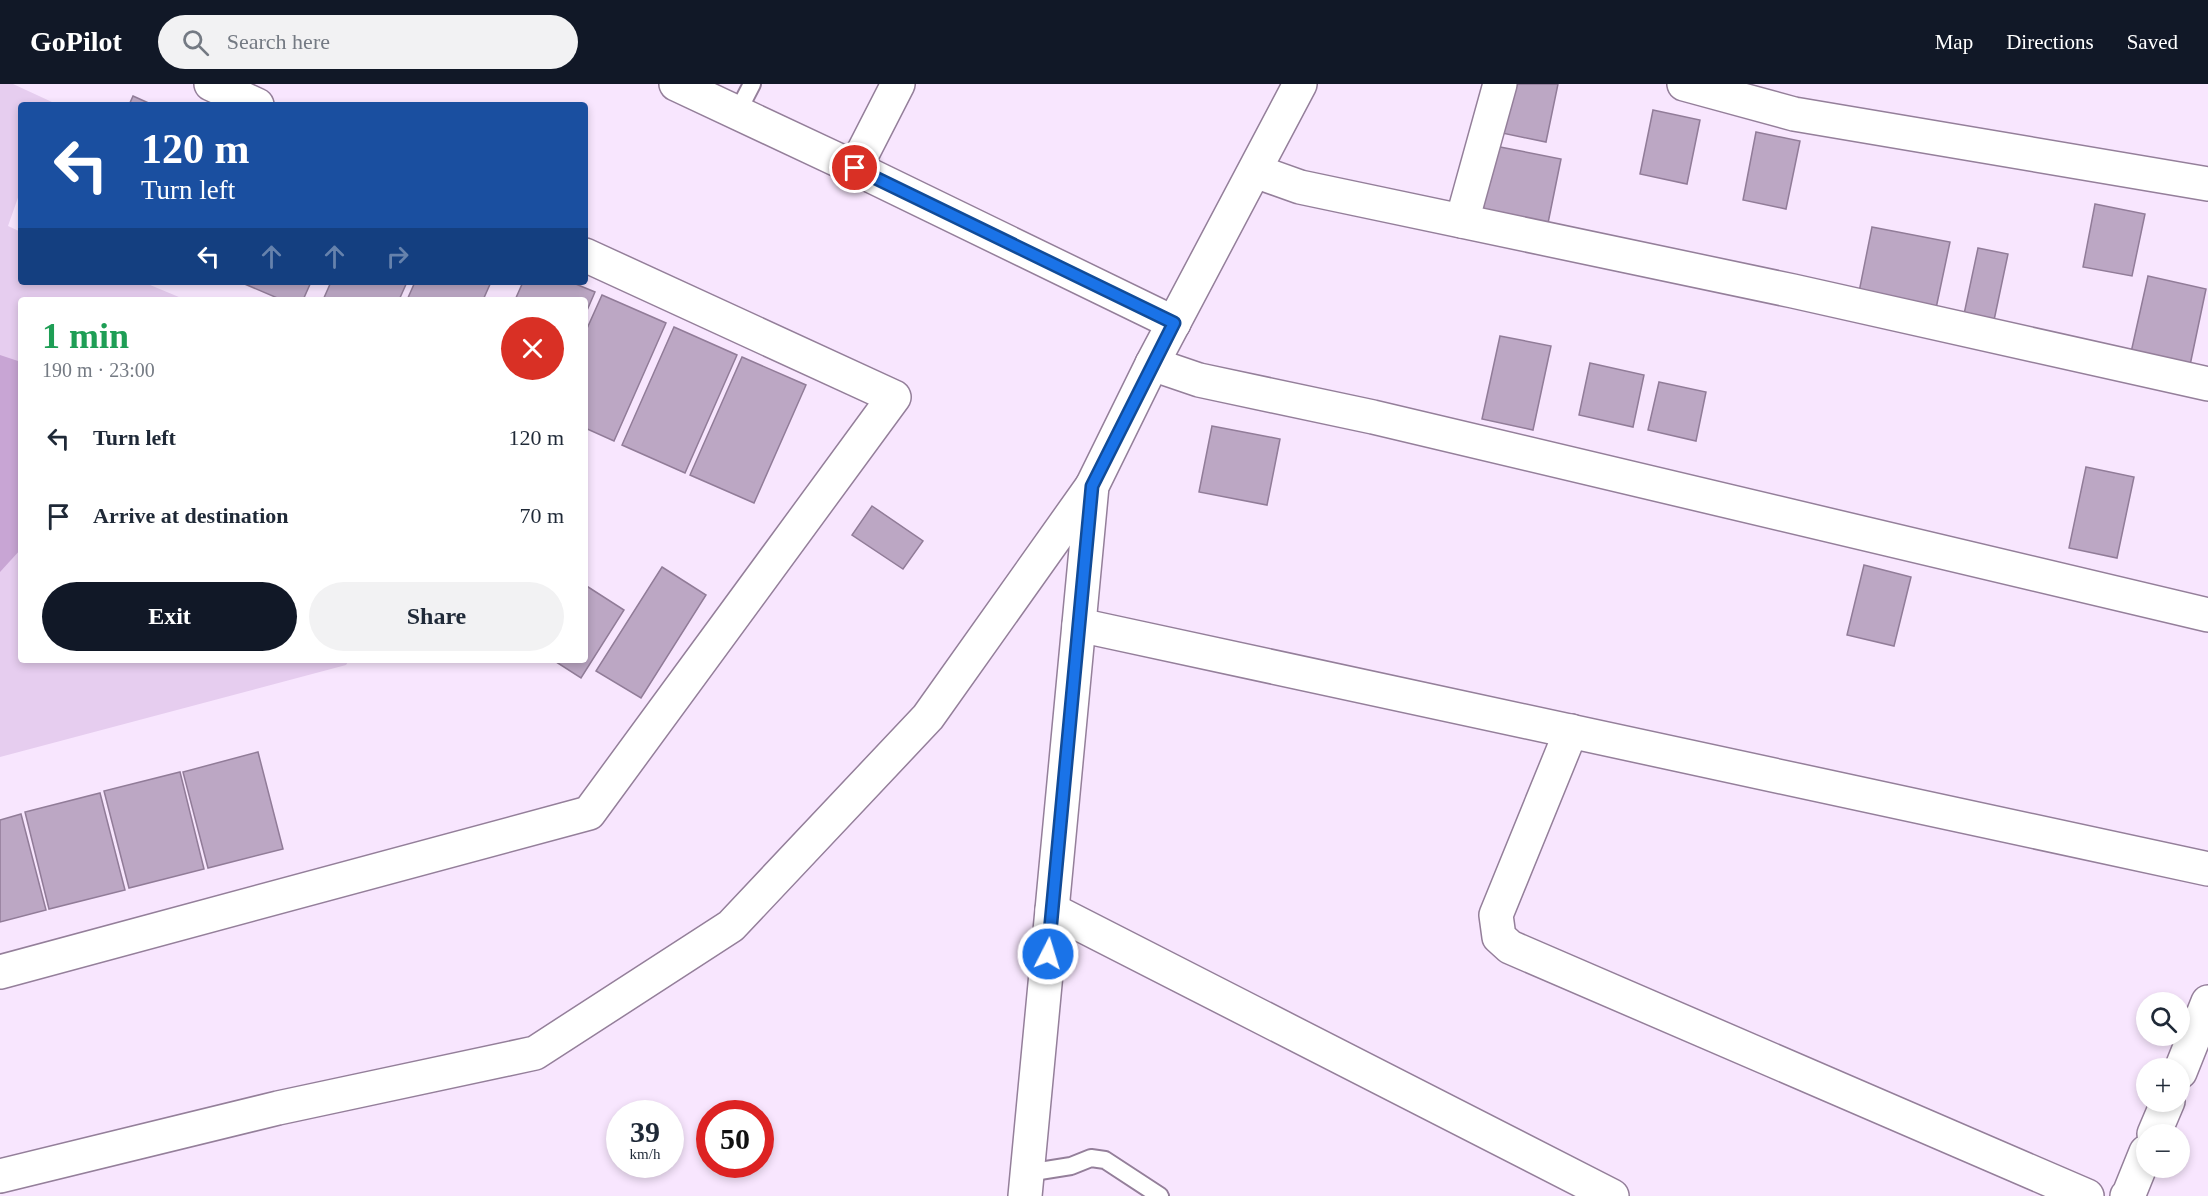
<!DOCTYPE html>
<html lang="en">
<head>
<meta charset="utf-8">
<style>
	:root { --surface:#fff; --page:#f2f2f3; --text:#1f2937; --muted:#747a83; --accent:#111827 }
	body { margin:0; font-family:"Times New Roman",serif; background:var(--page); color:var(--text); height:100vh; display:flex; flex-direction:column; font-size:22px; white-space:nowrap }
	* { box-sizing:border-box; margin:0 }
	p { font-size:20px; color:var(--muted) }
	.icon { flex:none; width:33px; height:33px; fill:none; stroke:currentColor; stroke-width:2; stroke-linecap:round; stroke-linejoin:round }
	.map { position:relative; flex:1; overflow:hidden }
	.panel { position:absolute; left:18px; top:213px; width:570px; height:366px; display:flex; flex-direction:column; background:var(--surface); border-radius:6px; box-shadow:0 3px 9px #0003 }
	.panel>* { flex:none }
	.top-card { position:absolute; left:18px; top:18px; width:570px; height:183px; border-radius:6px; box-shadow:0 3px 9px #0003; background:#1a4fa0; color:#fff; overflow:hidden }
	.tools { position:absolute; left:2136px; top:908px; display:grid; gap:12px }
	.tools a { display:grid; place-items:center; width:54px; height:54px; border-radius:50%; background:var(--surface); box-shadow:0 3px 9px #0003; font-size:30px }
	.speed { position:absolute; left:606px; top:1016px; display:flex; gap:12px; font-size:30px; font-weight:700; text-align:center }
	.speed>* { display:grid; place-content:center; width:78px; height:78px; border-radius:50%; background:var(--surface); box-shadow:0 3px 9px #0003; line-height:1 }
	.speed small { font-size:15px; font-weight:400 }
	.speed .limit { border:9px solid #d22; background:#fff; color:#111 }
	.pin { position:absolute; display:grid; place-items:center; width:51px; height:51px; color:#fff; margin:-26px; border:3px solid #fff; border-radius:50%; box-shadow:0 2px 6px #0007 }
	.me { position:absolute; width:66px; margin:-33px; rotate:5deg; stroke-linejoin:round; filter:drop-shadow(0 0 4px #0008) }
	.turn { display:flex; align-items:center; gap:21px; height:126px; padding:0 24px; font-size:27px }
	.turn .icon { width:78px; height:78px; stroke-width:2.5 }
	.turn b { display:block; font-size:42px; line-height:51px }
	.lanes { display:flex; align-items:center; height:57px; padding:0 24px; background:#0003; justify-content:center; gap:30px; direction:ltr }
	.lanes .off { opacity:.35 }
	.round { display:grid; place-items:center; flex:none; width:63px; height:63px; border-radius:32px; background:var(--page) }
	.head { display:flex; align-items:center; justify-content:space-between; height:102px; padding:0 24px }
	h1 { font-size:36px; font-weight:700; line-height:45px; color:#1e9e55 }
	.cta { display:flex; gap:12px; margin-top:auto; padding:12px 24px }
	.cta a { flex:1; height:69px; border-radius:36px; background:var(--accent); color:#fff; font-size:24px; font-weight:700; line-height:69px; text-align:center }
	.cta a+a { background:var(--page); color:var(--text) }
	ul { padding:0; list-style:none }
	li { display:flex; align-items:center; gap:18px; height:78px; padding:0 24px }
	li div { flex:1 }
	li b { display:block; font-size:22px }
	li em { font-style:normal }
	header { display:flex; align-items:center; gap:36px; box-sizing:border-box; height:84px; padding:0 30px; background:var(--accent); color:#fff }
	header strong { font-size:28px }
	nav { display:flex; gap:33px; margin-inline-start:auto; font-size:21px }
	.search { width:420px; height:54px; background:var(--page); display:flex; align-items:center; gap:15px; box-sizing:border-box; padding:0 21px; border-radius:33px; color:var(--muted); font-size:22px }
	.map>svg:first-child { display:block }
	.green { fill:#e6cdef }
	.forest { fill:#c8a5d4 }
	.building { fill:#bca7c4; stroke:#917c98; stroke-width:1.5 }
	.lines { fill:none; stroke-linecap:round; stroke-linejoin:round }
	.service-casing { stroke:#947f9a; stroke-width:20 }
	.minor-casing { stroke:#947f9a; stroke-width:36 }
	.tertiary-casing { stroke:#947f9a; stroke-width:36 }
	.secondary-casing { stroke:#947f9a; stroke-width:36 }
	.service { stroke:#fff; stroke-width:16 }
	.minor { stroke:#fff; stroke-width:33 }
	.tertiary { stroke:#fff; stroke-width:33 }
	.secondary { stroke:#fff; stroke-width:33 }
	.route-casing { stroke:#114b97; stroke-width:15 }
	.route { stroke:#1a73e8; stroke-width:10 }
</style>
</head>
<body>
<header>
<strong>GoPilot</strong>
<div class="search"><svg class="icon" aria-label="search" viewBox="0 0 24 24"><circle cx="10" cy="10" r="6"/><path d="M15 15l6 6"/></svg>Search here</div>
<nav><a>Map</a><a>Directions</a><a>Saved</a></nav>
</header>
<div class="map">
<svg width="2208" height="1112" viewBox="0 0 2208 1112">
	<rect width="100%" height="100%" fill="#f8e6fe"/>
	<!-- green -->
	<path class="green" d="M0 0H13L52 18 51 21H21V105L8 142 21 148V198H143L186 216H21V576H349L346 581 0 673Z"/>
	<!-- forest -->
	<path class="forest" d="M0 271 21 278V465L0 488Z"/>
	<!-- building -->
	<g class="building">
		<path d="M1512 0H1558L1546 58 1502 49Z"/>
		<path d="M133 12 153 21H129Z"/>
		<path d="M1653 26 1700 36 1687 100 1640 90Z"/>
		<path d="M1756 48 1800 57 1786 125 1743 116Z"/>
		<path d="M1495 62 1561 75 1547 144 1482 131Z"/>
		<path d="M2095 120 2145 130 2132 192 2083 183Z"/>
		<path d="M1872 143 1950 158 1935 229 1858 213Z"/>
		<path d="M1978 164 2008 170 1993 241 1963 235Z"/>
		<path d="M2148 192 2206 205 2189 286 2130 273Z"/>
		<path d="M240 198H311L303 216H282Z"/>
		<path d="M331 198H407L399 216H323Z"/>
		<path d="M415 198H491L483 216H407Z"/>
		<path d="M523 198H571L595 208 585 231V216H515Z"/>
		<path d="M602 211 666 239 614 357 585 344V249Z"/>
		<path d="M674 243 737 271 685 389 622 361Z"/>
		<path d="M1500 252 1551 262 1533 346 1482 335Z"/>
		<path d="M742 273 806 301 754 419 690 391Z"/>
		<path d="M1590 279 1644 291 1633 343 1579 331Z"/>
		<path d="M1659 298 1706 308 1696 357 1648 346Z"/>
		<path d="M1212 342 1280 355 1267 421 1199 408Z"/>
		<path d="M2086 383 2134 393 2117 474 2069 464Z"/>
		<path d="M872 422 923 457 903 485 852 451Z"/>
		<path d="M1864 481 1911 493 1894 562 1847 551Z"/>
		<path d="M662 483 706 511 641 614 596 587Z"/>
		<path d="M585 501 624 526 581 594 553 576H585Z"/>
		<path d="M258 668 283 765 208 784 183 688Z"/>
		<path d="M180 688 204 785 129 804 104 707Z"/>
		<path d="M100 709 125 806 49 825 25 728Z"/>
		<path d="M21 730 46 826 0 838V736Z"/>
	</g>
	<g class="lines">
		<!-- service casing -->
		<g class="service-casing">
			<g id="service">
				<path d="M737 29 752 0"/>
				<path d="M1027 1089 1071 1082 1091 1074 1105 1076 1160 1112"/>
			</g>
		</g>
		<!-- minor casing -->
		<g class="minor-casing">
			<g id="minor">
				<path d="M211 0 257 21"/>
				<path d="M676 0 855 84 1174 239"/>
				<path d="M1684 0 1794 30 2208 100"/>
				<path d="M855 84 898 0"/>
				<path d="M1255 87 1300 103 1793 207 2208 300"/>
				<path d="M1462 137 1500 0"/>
				<path d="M1152 280 1199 296 1373 333 2208 531"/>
				<path d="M1079 541 2208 785"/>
				<path d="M1571 647 1496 831 1499 853 1510 863 2087 1112"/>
				<path d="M1052 826 1612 1112"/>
				<path d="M0 888 589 729 894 313 585 171"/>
				<path d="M2180 988 2208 918"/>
				<path d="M2154 1050 2168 1017"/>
				<path d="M2127 1112 2129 1110 2146 1068"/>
			</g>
		</g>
		<!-- tertiary casing -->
		<g class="tertiary-casing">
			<path id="tertiary" d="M0 1092 278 1024 535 969 731 842 928 633 1092 402"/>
		</g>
		<!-- secondary casing -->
		<g class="secondary-casing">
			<path id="secondary" d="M1025 1112 1092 402 1152 280 1300 0"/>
		</g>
		<!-- service -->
		<use href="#service" class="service"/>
		<!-- minor -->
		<use href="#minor" class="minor"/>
		<!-- tertiary -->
		<use href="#tertiary" class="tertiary"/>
		<!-- secondary -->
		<use href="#secondary" class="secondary"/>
	</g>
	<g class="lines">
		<!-- route casing -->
		<g class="route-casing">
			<path id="route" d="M855 84 1174 239 1092 402 1048 870"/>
		</g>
		<!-- route -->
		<use href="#route" class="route"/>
	</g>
</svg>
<div class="tools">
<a><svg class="icon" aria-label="search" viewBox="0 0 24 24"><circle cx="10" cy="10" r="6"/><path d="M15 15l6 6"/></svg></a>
<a>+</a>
<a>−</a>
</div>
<div class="speed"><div>39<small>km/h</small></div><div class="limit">50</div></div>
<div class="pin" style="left:855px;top:84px;background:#d93025"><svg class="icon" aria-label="arrive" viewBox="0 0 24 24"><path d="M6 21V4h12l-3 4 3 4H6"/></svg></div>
<svg class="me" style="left:1048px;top:870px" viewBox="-20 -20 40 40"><circle r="17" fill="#1a73e8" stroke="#fff" stroke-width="3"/><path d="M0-11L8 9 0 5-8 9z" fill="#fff"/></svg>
<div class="top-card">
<div class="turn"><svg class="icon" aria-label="left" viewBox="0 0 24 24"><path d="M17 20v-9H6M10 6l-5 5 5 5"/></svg><div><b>120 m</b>Turn left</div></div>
<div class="lanes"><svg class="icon" aria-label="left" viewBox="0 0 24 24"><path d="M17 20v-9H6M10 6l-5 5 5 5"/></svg><svg class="icon off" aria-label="ahead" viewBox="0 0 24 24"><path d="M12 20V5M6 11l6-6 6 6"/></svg><svg class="icon off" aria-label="ahead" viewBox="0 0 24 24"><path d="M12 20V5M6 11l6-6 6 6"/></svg><svg class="icon off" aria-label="right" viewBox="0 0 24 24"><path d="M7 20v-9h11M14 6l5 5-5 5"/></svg></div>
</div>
<section class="panel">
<div class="head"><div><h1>1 min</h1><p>190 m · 23:00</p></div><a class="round" style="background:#d93025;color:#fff"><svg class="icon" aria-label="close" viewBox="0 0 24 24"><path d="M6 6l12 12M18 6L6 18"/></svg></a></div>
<ul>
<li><svg class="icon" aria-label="left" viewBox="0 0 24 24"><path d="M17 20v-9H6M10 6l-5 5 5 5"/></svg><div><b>Turn left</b></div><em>120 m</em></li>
<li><svg class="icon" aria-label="arrive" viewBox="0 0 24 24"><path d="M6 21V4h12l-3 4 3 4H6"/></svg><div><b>Arrive at destination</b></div><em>70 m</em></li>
</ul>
<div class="cta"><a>Exit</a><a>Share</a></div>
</section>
</div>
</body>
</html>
